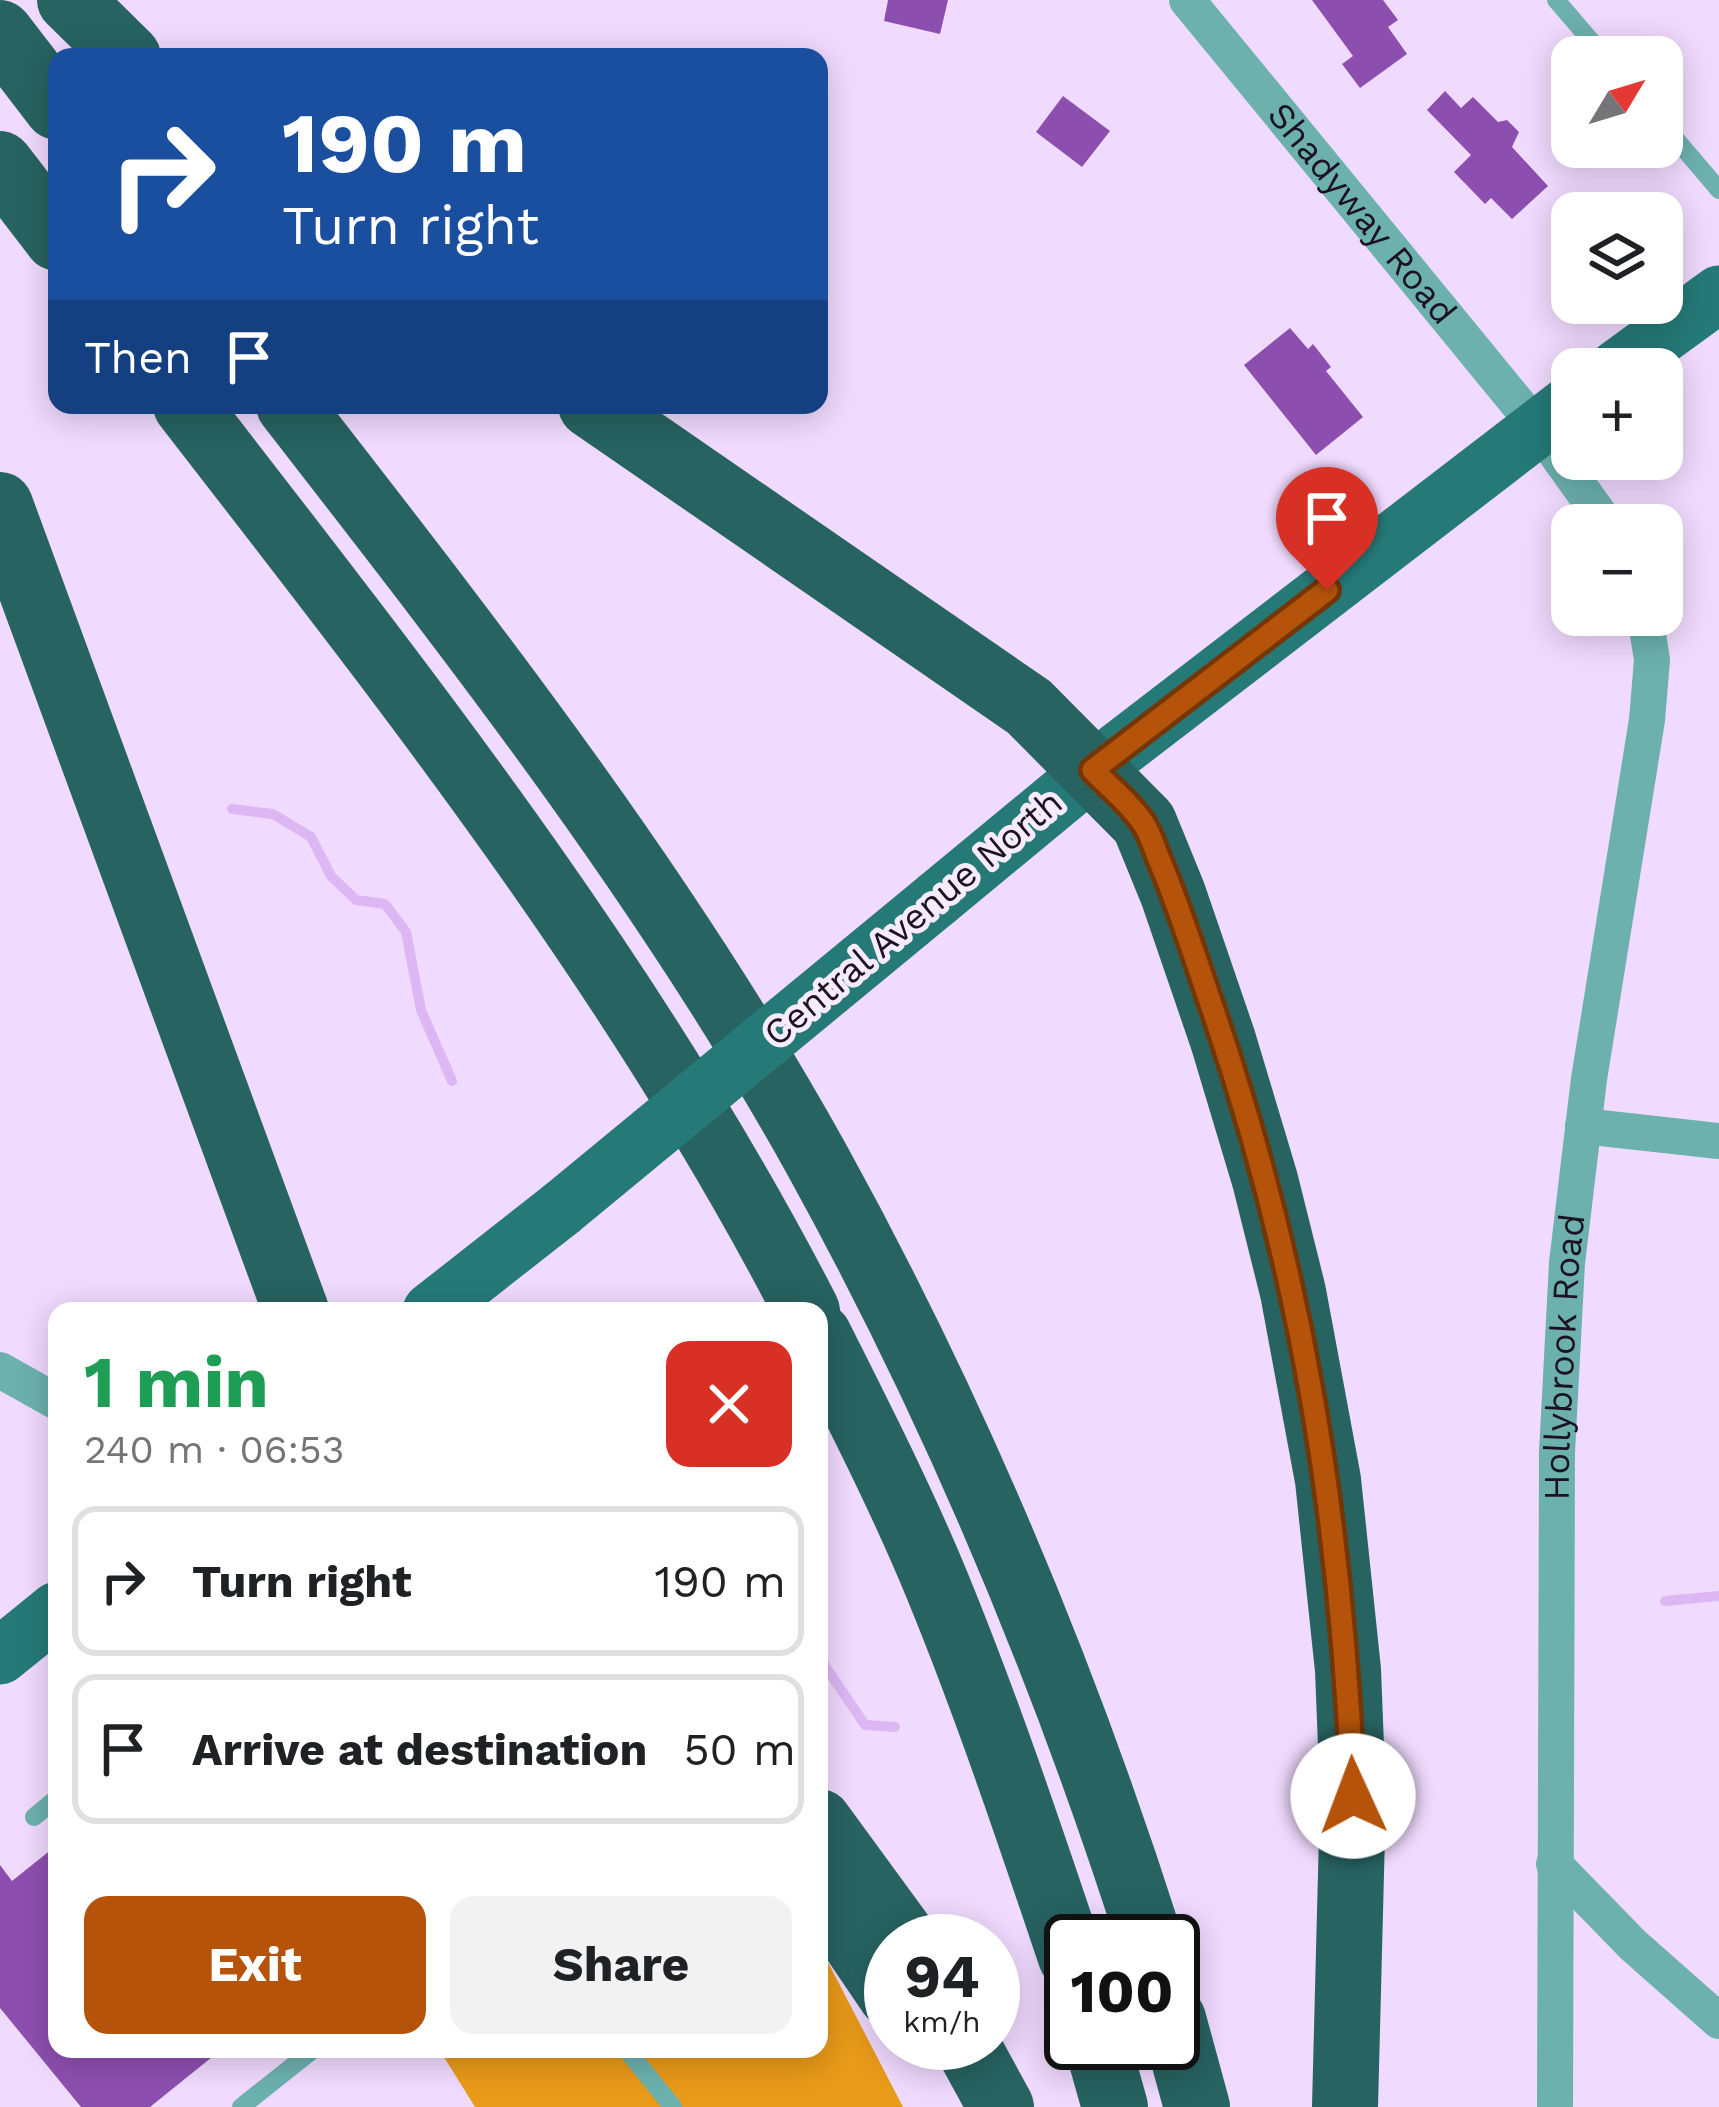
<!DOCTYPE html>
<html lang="en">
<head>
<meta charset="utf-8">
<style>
	:root { --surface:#fff; --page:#f2f2f2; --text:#202124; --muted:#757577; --line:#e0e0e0; --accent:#b45309 }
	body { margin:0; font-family:"Work Sans",sans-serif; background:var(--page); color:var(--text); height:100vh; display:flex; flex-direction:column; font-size:45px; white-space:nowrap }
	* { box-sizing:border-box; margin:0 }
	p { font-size:39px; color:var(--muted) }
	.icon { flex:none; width:66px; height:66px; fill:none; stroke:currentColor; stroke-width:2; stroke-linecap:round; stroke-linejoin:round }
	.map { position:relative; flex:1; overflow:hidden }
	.sheet { position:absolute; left:48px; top:1302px; width:780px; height:756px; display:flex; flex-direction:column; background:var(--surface); border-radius:24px; box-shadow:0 6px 30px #0003 }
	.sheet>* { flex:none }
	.top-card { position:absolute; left:48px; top:48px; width:780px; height:366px; border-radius:24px; box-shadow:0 6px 30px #0003; background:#1a4fa0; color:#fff; overflow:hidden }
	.needle { width:78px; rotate:52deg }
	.buttons { position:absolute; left:1551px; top:36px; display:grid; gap:24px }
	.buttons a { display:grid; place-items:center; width:132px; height:132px; border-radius:24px; background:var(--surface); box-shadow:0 6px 30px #0003; font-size:60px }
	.speed { position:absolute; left:864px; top:1914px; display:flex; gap:24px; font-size:60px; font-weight:700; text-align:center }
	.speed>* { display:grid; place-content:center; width:156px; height:156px; border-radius:50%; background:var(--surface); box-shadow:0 6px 30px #0003; line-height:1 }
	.speed small { font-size:30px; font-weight:400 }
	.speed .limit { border:6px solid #111; border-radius:18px; background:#fff; color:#111 }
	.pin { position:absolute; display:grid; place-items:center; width:102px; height:102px; color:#fff; margin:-123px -51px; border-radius:50% 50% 50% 0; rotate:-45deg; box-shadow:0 0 12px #0007 }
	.pin .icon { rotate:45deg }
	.me { position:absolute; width:132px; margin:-66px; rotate:358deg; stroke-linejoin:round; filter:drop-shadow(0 0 9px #0008) }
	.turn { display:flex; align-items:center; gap:42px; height:252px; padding:0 36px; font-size:54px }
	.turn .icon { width:156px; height:156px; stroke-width:2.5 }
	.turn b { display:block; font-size:84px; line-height:102px }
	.then { display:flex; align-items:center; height:114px; padding:0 36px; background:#0003; gap:24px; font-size:45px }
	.round { display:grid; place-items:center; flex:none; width:126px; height:126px; border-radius:24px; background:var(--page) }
	.headline { display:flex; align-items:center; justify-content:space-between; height:204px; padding:0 36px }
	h1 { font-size:72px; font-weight:700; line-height:90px; color:#1e9e55 }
	.primary-button { display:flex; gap:24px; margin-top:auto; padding:24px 36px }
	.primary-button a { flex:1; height:138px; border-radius:24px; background:var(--accent); color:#fff; font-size:48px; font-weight:700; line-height:138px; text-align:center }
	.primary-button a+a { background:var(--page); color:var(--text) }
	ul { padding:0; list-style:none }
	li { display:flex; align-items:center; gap:36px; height:150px; margin:0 24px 18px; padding:0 12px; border:6px solid var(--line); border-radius:24px }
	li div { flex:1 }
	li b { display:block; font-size:45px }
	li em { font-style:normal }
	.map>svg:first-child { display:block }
	.forest { fill:#e89a19 }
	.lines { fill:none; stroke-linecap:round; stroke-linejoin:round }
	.stream { stroke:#dcb7f4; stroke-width:10 }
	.building { fill:#8d4faf }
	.service { stroke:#6cb1ae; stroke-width:18 }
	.minor { stroke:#6cb1ae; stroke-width:36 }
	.primary { stroke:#257a78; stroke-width:57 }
	.motorway { stroke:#276361; stroke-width:66 }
	.primary-bridge { stroke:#257a78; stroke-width:57 }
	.route-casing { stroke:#753606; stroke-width:30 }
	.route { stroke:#b45309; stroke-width:21 }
	.labels { text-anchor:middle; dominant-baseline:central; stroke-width:10; stroke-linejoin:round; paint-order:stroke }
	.street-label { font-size:36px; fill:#1c1222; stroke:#f7ecff }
</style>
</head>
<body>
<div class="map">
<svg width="1719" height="2107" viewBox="0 0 1719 2107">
	<rect width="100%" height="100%" fill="#f0dafe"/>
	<!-- forest -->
	<path class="forest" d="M819 1945 903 2107H475L439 2049H819Z"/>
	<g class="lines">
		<!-- stream -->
		<g class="stream">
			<path d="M232 809 273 814 311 837 331 876 356 900 385 904 406 932 421 1010 452 1081"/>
			<path d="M1665 1601 1719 1596"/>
			<path d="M819 1657 865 1725 895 1727"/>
		</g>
	</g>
	<!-- building -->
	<g class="building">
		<path d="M888 0H948L940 34 884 21Z"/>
		<path d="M1312 0H1383L1398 20 1388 27 1407 54 1360 88 1342 64 1353 56Z"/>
		<path d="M1445 91 1461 108 1473 97 1498 122 1507 120 1519 132 1512 147 1548 186 1512 219 1491 198 1485 204 1454 172 1471 155 1427 110Z"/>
		<path d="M1063 96 1110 131 1082 167 1036 132Z"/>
		<path d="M1290 328 1308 349 1313 344 1331 367 1326 371 1363 417 1316 455 1244 365Z"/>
		<path d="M57 1845V2049H222L150 2107H81L0 2008V1865L12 1881Z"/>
	</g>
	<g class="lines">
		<!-- service -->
		<g class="service">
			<path d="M1556 0 1605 57"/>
			<path d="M1662 123 1719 190"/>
			<path d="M34 1817 57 1798"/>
			<path d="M626 2049 673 2107"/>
			<path d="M241 2107 314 2049"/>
		</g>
		<!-- minor -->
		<g class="minor">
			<path id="s1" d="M1187 0 1537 427 1607 525"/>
			<path d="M1583 1126 1719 1141"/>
			<path d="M0 1370 57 1402"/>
			<path d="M1554 1864 1633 1945 1719 2021"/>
			<path id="s2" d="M1555 2107 1557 1452 1567 1263 1589 1079 1647 720 1652 660 1645 615"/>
		</g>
		<!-- primary -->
		<g class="primary">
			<path d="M1616 369 1719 294"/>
			<path d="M937 899 1093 770 1572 402"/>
			<path d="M431 1311 561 1209"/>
			<path d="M0 1656 57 1610"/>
		</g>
		<!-- motorway -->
		<g class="motorway">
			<path d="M70 0 128 57"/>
			<path d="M0 33 57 107"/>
			<path d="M0 164 57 238"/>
			<path d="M186 405C412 697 637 981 807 1311"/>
			<path d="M289 405C477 647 668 891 817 1160 954 1408 1064 1671 1150 1941"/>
			<path d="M591 405 1029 707 1144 823 1173 894 1223 1040 1265 1180 1293 1292 1328 1480 1348 1670 1353 1796 1345 2107"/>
			<path d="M0 505 296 1311"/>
			<path d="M819 1336C860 1418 902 1500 937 1585 987 1707 1029 1832 1071 1957"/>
			<path d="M819 1822 906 1941"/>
			<path d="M832 1908 891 1995"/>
			<path d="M1173 2019 1197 2107"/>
			<path d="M966 2043 1001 2107"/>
			<path d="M1097 2043 1115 2107"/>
		</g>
		<!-- primary-bridge -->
		<path class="primary-bridge" d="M561 1209 937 899"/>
	</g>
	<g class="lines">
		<!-- route casing -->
		<g class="route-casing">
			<path id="route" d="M1327 590 1093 770C1109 787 1130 803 1143 823 1151 834 1155 851 1161 864 1181 912 1196 961 1213 1010 1302 1271 1342 1522 1353 1796"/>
		</g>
		<!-- route -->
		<use href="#route" class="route"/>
	</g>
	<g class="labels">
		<!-- street labels -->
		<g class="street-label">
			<text stroke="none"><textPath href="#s1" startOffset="276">Shadyway Road</textPath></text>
			<text transform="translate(913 918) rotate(-40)">Central Avenue North</text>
			<text stroke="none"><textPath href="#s2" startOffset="750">Hollybrook Road</textPath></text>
		</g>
	</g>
</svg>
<div class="buttons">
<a><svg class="needle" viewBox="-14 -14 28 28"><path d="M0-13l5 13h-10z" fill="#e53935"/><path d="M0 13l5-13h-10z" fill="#757577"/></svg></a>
<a><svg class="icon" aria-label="layers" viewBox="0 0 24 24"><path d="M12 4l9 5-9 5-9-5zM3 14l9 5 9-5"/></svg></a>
<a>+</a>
<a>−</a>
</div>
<div class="speed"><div>94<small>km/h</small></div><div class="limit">100</div></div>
<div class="pin" style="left:1327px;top:590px;background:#d93025"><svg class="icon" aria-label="arrive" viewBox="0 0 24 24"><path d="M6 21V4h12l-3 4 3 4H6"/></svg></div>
<svg class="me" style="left:1353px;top:1796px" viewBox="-20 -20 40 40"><circle r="19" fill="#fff"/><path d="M0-13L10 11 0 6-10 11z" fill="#b45309"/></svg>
<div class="top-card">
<div class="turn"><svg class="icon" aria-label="right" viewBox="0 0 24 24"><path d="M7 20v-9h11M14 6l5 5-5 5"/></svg><div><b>190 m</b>Turn right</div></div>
<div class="then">Then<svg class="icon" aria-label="arrive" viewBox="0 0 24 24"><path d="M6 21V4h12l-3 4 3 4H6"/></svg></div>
</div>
<section class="sheet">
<div class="headline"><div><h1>1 min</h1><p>240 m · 06:53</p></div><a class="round" style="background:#d93025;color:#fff"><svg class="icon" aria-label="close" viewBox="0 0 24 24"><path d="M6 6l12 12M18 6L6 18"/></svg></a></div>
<ul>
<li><svg class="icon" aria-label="right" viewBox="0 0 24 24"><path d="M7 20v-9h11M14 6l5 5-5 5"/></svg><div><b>Turn right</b></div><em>190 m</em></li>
<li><svg class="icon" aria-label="arrive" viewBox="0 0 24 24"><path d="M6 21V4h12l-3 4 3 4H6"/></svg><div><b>Arrive at destination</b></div><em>50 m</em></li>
</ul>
<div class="primary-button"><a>Exit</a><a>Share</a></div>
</section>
</div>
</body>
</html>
